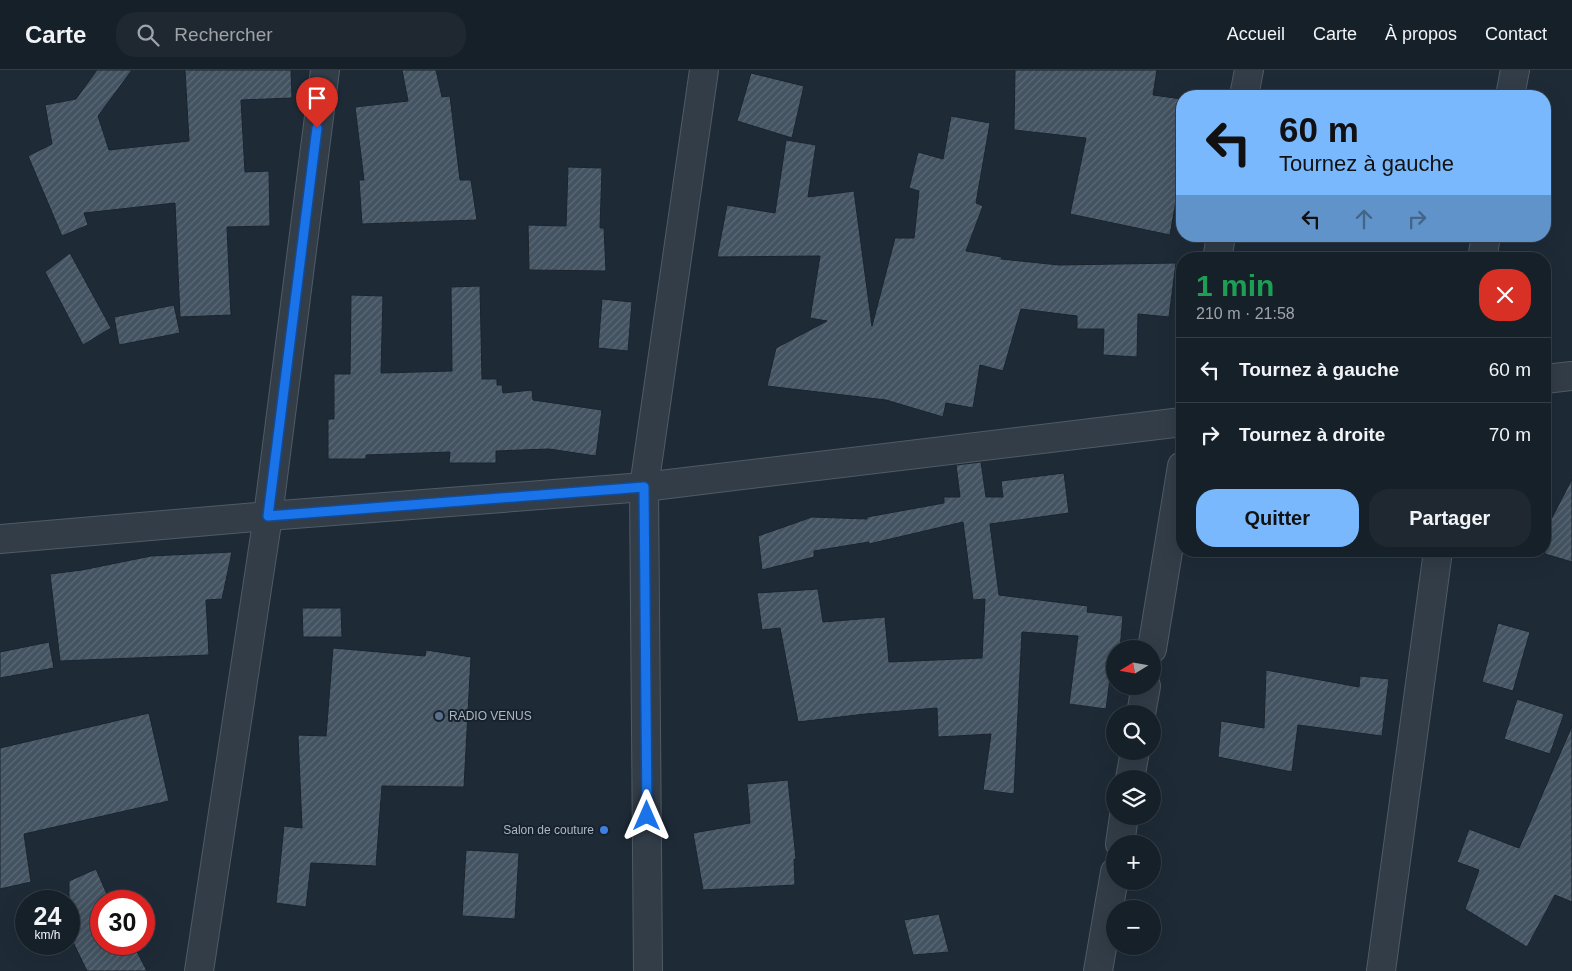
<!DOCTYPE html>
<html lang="fr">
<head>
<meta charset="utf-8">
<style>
	:root { --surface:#162029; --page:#1f2831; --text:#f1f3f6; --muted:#9ea3a8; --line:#353e46; --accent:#79b8fd }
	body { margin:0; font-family:Arial,sans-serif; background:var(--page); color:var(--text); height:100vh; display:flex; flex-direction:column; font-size:19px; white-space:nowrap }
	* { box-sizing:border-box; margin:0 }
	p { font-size:16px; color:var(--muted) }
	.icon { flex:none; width:28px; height:28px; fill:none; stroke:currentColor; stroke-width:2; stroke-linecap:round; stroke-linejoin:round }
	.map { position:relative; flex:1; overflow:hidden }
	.panel { position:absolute; left:1176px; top:182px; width:375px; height:305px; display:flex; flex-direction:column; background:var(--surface); border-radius:20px; box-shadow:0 5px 20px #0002,0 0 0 1px var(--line) }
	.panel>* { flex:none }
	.guide { position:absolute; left:1176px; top:20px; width:375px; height:152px; border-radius:20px; box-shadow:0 5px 20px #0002,0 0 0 1px var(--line); background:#79b8fd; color:#111; overflow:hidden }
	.needle { width:32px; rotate:259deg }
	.fabs { position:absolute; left:1106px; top:570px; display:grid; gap:10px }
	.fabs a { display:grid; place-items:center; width:55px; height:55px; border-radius:50%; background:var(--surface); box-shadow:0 5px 20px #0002,0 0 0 1px var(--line); font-size:25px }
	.speed { position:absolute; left:15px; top:820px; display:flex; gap:10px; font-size:25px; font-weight:700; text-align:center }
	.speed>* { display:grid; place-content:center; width:65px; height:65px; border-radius:50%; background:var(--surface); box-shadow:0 5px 20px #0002,0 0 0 1px var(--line); line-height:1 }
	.speed small { font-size:12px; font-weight:400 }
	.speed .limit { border:8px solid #d22; background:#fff; color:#111 }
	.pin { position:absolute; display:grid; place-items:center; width:42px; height:42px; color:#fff; margin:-51px -21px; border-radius:50% 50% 50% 0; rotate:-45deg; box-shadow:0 0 5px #0007 }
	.pin .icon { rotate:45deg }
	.me { position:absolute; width:55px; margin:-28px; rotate:0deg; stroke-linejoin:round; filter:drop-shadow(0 0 4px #0008) }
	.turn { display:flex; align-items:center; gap:18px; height:105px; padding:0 20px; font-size:22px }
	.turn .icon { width:65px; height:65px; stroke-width:2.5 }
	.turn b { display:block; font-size:35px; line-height:42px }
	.lanes { display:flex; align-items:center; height:48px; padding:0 20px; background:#0003; justify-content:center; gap:25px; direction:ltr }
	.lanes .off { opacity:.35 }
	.round { display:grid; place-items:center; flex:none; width:52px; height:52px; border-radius:20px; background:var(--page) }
	.headline { display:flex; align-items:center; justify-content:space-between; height:85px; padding:0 20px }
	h1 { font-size:30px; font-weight:600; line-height:38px; color:#1e9e55 }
	.action { display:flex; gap:10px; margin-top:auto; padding:10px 20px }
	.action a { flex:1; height:58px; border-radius:20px; background:var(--accent); color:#111; font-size:20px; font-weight:600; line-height:58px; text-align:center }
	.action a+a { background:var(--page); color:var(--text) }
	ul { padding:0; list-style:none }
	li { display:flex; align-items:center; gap:15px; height:65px; padding:0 20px; border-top:1px solid var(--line) }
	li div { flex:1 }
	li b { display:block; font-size:19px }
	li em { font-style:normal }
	header { display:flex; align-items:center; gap:30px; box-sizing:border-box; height:70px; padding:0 25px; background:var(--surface); border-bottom:1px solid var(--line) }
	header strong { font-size:24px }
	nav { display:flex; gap:28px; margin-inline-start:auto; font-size:18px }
	.search { width:350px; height:45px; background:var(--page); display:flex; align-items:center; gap:12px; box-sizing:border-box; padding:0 18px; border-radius:20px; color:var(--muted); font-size:19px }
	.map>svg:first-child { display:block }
	.building { fill:url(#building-hatch); stroke:#1a242e }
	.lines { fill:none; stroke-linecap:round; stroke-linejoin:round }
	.minor-casing { stroke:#4f5b66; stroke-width:30 }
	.minor { stroke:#323d48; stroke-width:28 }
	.route-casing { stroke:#114b97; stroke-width:12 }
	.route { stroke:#1a73e8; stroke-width:9 }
	.service-dot { fill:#5c6f8a; stroke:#18222c; stroke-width:2 }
	.shop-dot { fill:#3f7fe0; stroke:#18222c; stroke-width:2 }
	.labels { text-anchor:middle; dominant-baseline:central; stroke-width:4; stroke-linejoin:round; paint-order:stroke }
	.poi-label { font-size:12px; fill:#acb8c5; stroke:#18222c; text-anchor:start }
</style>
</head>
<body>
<header>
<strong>Carte</strong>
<div class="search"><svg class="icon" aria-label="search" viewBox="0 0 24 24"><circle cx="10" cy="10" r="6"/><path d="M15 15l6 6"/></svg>Rechercher</div>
<nav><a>Accueil</a><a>Carte</a><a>À propos</a><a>Contact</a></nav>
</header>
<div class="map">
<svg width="1572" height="901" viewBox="0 0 1572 901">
	<defs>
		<pattern id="building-hatch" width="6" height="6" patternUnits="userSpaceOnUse" patternTransform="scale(1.25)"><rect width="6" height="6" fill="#445361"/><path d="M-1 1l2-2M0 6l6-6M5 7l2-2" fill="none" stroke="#5c6a76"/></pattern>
	</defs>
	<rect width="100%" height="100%" fill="#1e2b37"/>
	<!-- building -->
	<g class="building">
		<path d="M97 0H132L98 46 109 80 189 71 185 0H291L292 28 241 30 245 102 269 101 270 156 227 157 231 245 180 247 175 133 84 143 88 155 62 166 28 86 52 74 45 35 76 29Z"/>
		<path d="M402 0H436L442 27 450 26 460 110H471L477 150 362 154 359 110H364L355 37 408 31Z"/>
		<path d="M1015 0H1157L1153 25 1182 29V98L1170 165 1070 144 1086 68 1014 60Z"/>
		<path d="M751 3 804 16 792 68 737 51Z"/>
		<path d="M951 46 990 53 976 133 983 136 966 181 1002 187 1001 189 1059 195 1176 193 1169 247 1138 244 1137 287 1103 285 1104 259H1077V246L1021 239 1003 301 980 295 973 338 946 333 943 347 886 330 767 316 776 278 827 251 810 248 820 186 717 187 727 135 775 143 786 70 816 75 808 127 854 121 872 256 895 168H914L919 121 909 118 918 82 943 89Z"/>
		<path d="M568 97 602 98 600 158H604L606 201 529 200 528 155 566 156Z"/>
		<path d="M70 183 111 258 83 275 45 202Z"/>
		<path d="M480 216 482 309H497V315H502L503 323 532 320 533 330 602 340 596 386 549 379 496 381V393H449L450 382 366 385V389H328V349H334V304H350L351 225 383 226 381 303 452 301 451 217Z"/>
		<path d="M602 229 632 232 628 281 598 278Z"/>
		<path d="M174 235 180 263 119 275 114 247Z"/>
		<path d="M981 392 986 427H1003L1001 411 1064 403 1069 443 990 454 999 525 1088 536 1087 542 1123 546 1120 579H1115V594H1112L1106 639 1069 634 1078 566 1022 562 1014 724 983 720 991 664 938 667 937 638 865 644 798 652 780 558 762 560 757 523 818 519 823 552 885 547 889 592 982 588 985 529 973 530 963 452 869 474V472L814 481V487L762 500 758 466 812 447 867 449V447L944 433V427H960L956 395Z"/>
		<path d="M1572 409V492L1545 484V461Z"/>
		<path d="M232 482 222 529 206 530 209 585 60 591 50 504 82 500 151 486Z"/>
		<path d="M302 538H341L342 567H303Z"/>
		<path d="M1498 553 1530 562 1513 621 1482 612Z"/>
		<path d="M49 572 54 598 0 608V582Z"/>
		<path d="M333 578 425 586 426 580 471 587 464 717 382 716 376 796 311 793 306 837 276 833 284 756 302 758 298 665 326 666Z"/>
		<path d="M1266 600 1359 617 1360 606 1389 609 1382 666 1298 655 1292 702 1218 687 1221 651 1264 658Z"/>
		<path d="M1517 629 1564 644 1550 684 1504 669Z"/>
		<path d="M149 643 169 731 24 764 31 812 0 819V678Z"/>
		<path d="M1572 656V832L1555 825 1527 877 1465 839 1479 800 1457 792 1469 759 1519 778Z"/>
		<path d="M788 710 796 789H794L795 815 703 820 693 763 750 753 747 714Z"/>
		<path d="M466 780 519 783 515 849 462 846Z"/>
		<path d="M96 799 110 831H101V874H133L147 901H87L69 864V811Z"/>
		<path d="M939 844 949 882 913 885 904 850Z"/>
	</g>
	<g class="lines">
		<!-- minor casing -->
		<g class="minor-casing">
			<g id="minor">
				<path d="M1244 26 1249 0"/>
				<path d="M1510 26 1515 0"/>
				<path d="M1217 189 1221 166"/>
				<path d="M1482 189 1486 166"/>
				<path d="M1545 309 1572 306"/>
				<path d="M0 469 268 446 644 417 1182 352"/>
				<path d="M1152 579 1182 396"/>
				<path d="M1141 644 1146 616"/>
				<path d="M1130 709 1135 681"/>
				<path d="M1120 774 1124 746"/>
				<path d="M199 901 268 446 325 0"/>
				<path d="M648 901 644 417 704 0"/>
				<path d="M1098 901 1115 802"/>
				<path d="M1381 901 1438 481"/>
			</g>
		</g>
		<!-- minor -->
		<use href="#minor" class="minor"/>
	</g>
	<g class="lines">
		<!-- route casing -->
		<g class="route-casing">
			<path id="route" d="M317 58 268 446 644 417 647 746"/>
		</g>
		<!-- route -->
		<use href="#route" class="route"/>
	</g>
	<!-- markers -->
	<circle class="service-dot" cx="439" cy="646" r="5"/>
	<circle class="shop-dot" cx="604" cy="760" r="5"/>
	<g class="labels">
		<!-- poi labels -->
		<g class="poi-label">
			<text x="449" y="646">RADIO VENUS</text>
			<text x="594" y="760" text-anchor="end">Salon de couture</text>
		</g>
	</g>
</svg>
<div class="fabs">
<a><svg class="needle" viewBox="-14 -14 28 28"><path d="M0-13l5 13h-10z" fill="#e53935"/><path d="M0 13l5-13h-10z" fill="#9ea3a8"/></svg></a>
<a><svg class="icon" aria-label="search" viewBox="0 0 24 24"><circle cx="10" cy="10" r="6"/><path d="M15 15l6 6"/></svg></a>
<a><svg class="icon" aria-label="layers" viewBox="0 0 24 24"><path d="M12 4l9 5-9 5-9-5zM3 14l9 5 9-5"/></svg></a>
<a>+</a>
<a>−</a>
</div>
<div class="speed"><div>24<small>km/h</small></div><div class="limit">30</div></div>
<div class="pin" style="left:317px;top:58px;background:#d93025"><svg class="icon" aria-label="arrive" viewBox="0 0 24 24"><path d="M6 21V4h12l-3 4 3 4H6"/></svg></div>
<svg class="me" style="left:647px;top:746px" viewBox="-20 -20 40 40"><path d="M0-17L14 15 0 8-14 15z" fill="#1a73e8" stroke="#fff" stroke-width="4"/></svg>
<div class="guide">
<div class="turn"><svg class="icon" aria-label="left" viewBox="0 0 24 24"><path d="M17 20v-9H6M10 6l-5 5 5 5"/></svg><div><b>60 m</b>Tournez à gauche</div></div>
<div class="lanes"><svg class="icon" aria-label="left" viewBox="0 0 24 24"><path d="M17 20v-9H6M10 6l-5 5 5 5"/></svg><svg class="icon off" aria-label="ahead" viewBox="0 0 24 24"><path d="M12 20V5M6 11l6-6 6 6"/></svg><svg class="icon off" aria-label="right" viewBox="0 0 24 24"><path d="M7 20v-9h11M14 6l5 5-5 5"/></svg></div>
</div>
<section class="panel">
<div class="headline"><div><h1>1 min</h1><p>210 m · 21:58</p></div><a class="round" style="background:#d93025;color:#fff"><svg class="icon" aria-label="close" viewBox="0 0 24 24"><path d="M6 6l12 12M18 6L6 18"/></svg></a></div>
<ul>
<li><svg class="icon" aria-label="left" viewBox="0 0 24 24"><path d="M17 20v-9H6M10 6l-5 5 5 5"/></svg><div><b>Tournez à gauche</b></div><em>60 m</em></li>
<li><svg class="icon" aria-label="right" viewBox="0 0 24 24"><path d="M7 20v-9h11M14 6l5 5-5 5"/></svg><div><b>Tournez à droite</b></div><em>70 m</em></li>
</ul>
<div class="action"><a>Quitter</a><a>Partager</a></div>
</section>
</div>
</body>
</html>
